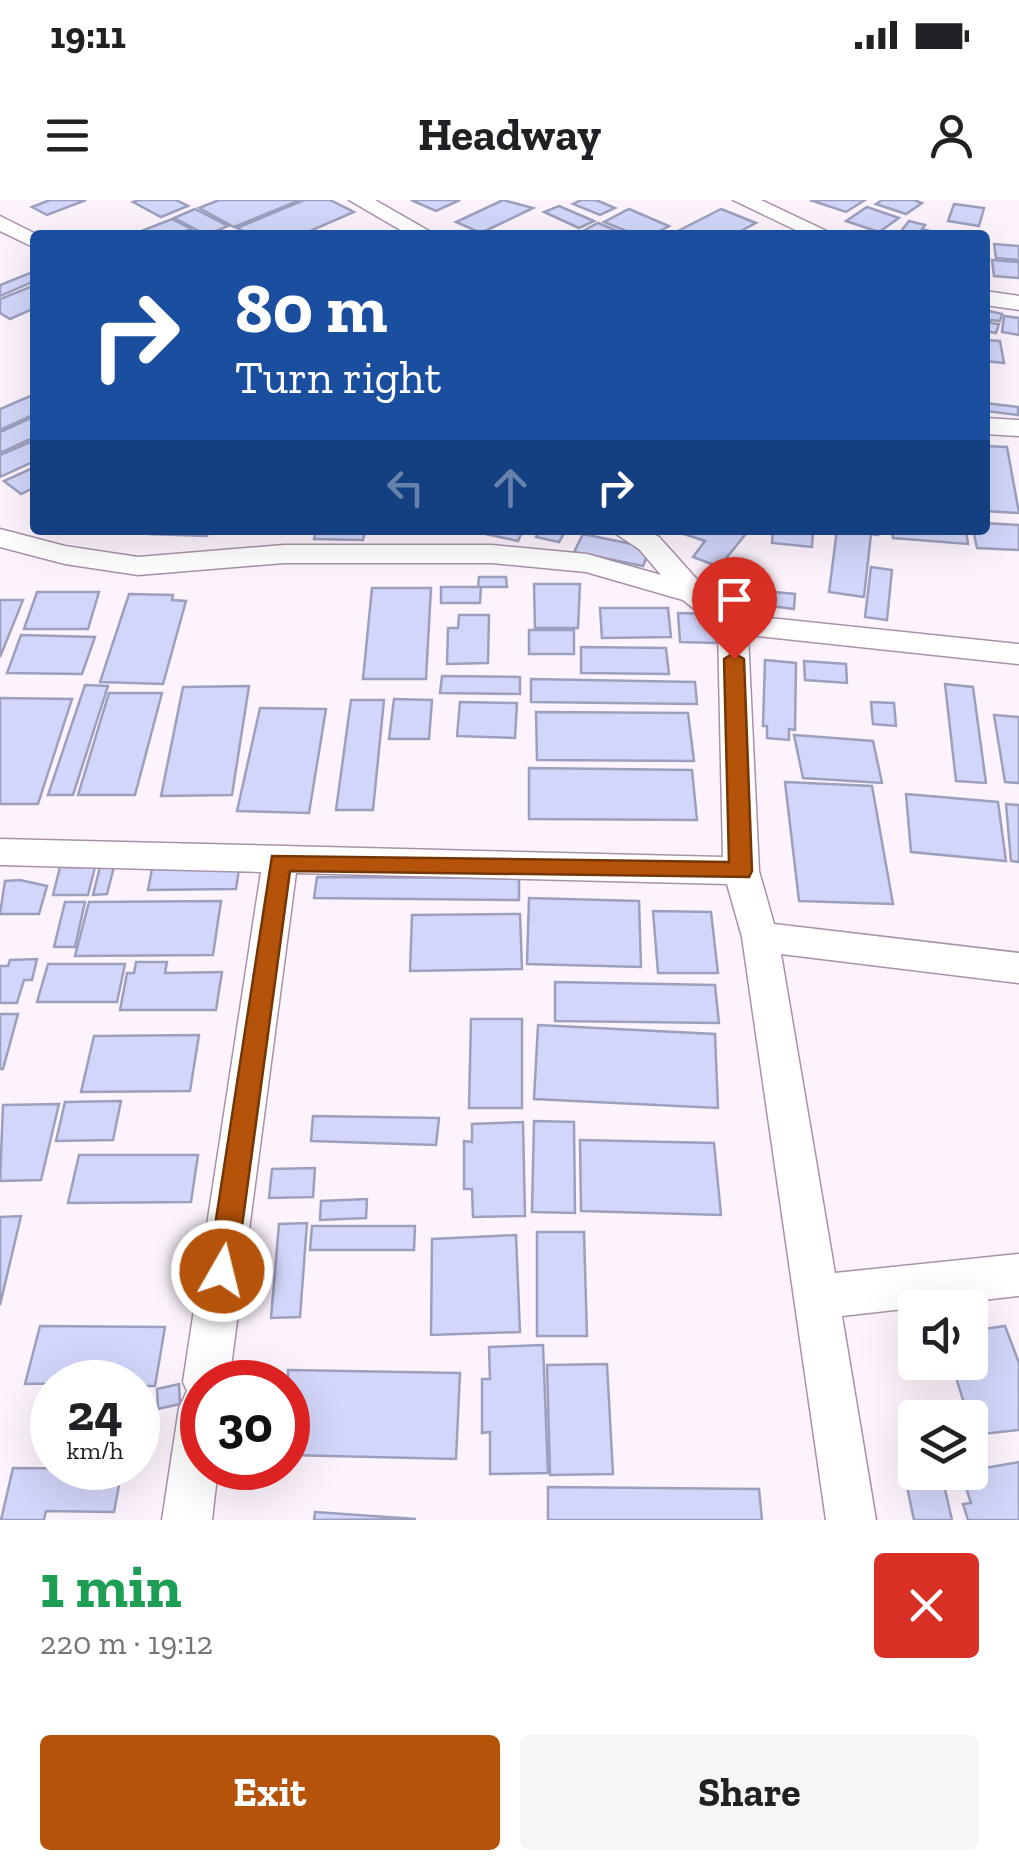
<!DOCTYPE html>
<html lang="en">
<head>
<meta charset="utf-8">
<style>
	:root { --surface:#fff; --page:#f6f6f6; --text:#202124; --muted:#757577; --accent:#b45309 }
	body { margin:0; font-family:"Zilla Slab",serif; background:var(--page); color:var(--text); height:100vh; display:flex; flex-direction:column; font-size:38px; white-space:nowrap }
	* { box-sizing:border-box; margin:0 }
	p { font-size:32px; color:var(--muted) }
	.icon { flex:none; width:55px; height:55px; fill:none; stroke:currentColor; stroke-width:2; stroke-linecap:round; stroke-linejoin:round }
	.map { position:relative; height:1320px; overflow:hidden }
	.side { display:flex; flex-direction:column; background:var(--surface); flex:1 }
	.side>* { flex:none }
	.banner { position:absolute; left:30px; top:30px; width:960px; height:305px; border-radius:10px; box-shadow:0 10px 40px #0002; background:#1a4fa0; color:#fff; overflow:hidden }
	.controls { position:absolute; left:898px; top:1090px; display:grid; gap:20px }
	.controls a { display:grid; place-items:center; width:90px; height:90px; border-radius:10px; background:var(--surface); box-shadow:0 10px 40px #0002; font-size:50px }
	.speed { position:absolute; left:30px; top:1160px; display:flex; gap:20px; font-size:50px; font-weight:700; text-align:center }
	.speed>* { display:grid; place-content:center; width:130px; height:130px; border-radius:50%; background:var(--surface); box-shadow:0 10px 40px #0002; line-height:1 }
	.speed small { font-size:25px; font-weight:400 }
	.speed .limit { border:15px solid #d22; background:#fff; color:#111 }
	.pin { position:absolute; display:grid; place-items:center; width:85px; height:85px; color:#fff; margin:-102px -42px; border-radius:50% 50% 50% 0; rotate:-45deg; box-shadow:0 0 10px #0007 }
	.pin .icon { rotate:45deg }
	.me { position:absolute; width:110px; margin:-55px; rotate:8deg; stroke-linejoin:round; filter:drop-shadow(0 0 8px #0008) }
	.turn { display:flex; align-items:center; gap:35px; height:210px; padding:0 40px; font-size:45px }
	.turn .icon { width:130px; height:130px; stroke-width:2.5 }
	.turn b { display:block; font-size:70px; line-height:85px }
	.lanes { display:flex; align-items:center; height:95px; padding:0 40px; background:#0003; justify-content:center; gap:50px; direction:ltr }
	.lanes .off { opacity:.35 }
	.round { display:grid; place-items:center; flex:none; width:105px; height:105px; border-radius:10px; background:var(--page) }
	.headline { display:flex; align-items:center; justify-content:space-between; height:170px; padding:0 40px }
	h1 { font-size:60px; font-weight:700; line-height:75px; color:#1e9e55 }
	.button { display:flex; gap:20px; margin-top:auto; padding:20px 40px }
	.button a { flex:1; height:115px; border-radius:10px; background:var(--accent); color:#fff; font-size:40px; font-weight:700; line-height:115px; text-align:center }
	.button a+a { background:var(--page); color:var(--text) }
	.status { display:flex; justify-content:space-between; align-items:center; height:70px; padding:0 50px; background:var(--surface); direction:ltr }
	.status svg { height:28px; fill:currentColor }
	header { display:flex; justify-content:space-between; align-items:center; height:130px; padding:0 40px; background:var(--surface); font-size:45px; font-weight:700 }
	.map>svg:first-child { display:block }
	.building { fill:#d2d6fa; stroke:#9da0bd; stroke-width:2.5 }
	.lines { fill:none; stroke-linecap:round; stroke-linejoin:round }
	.street-casing { stroke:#a992a9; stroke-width:3 }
	.street { fill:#fff; fill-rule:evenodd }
	.route { fill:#b45309; stroke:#753606; stroke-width:2.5 }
</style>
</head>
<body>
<div class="status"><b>19:11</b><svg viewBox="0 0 49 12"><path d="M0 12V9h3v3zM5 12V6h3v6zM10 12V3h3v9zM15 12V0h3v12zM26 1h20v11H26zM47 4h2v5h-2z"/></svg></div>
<header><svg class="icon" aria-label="menu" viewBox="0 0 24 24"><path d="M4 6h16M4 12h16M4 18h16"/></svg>Headway<svg class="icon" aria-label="person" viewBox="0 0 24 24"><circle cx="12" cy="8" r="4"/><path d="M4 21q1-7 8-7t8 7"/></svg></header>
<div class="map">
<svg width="1019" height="1320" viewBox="0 0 1019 1320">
	<rect width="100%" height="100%" fill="#fdf3fd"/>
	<!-- building -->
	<g class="building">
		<path d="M50 0H86L47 15 32 7Z"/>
		<path d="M138 0H176L188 6 161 17 133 2Z"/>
		<path d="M219 0H300L234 27 199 8Z"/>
		<path d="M304 0H330L354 12 301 35H251L237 28Z"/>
		<path d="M411 0H460L436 11Z"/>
		<path d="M503 0 533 8 481 33 456 22Z"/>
		<path d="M581 0H596L615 8 600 15 573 4Z"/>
		<path d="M810 0H865L846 12Z"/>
		<path d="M882 0H914L922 3 906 14 876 4Z"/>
		<path d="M954 4 984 8 979 26 948 21Z"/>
		<path d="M559 6 594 21 579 28 544 12Z"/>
		<path d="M867 7 899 18 879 32 846 21Z"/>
		<path d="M195 9 228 26 207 35 174 18Z"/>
		<path d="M629 9 669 26 652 35H636L604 22Z"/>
		<path d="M721 9 756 23 733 35H670Z"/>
		<path d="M172 19 191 29 177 35H131Z"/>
		<path d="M909 21 925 25 922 29 934 32 932 35H898Z"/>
		<path d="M598 23 627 35 581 32Z"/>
		<path d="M994 44 1019 46V60L996 58Z"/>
		<path d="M992 60 1019 62V78L994 76Z"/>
		<path d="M35 71V81L0 96V85Z"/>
		<path d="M35 85V108L10 119 0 113V99Z"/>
		<path d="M985 110 1002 114 1000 121 990 120V123L999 124 996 133 985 131Z"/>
		<path d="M1004 116 1019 118V135L1002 132Z"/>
		<path d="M985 140 1000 141 1004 163 985 161Z"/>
		<path d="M35 194V214L0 230V209Z"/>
		<path d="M985 203 1018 207V215L985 211Z"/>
		<path d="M35 216V237L0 253V232Z"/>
		<path d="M35 240V261L0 277V255Z"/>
		<path d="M985 246 1007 247 1019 313 985 311Z"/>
		<path d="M35 267V287L21 294 4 281Z"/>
		<path d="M985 323 1019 325V350L977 348 973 330H985Z"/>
		<path d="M151 330H209L207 336 150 334Z"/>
		<path d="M316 330H326L365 331 363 340 314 339Z"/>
		<path d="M488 330H523L518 341 486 334Z"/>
		<path d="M540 330H566L559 342 536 337Z"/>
		<path d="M749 330 719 367 693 357 705 341 675 331Z"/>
		<path d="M773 330H813L812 347 772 343Z"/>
		<path d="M837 330H879L878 335 871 334 864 397 829 392Z"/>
		<path d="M892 330H966L968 344 893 338Z"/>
		<path d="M583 334 651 348 643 366 574 352Z"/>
		<path d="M871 367 892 370 887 420 865 417Z"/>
		<path d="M479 377H506L507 387H478Z"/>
		<path d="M534 384H580L578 428H535Z"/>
		<path d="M441 387H481L480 403H441Z"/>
		<path d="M372 388H431L426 479H363Z"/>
		<path d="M763 391 795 394 794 409 762 405Z"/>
		<path d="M37 392H99L88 429H24Z"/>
		<path d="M129 394 173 395 172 400 186 401 163 484 100 482Z"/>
		<path d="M0 400H23L0 457Z"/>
		<path d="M600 408H668L671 437 602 438Z"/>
		<path d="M678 413 714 414 716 443 680 442Z"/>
		<path d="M459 415H489L488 463 447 464 448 428H458Z"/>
		<rect x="529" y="430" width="45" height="24"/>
		<path d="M21 435 95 437 82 474 7 473Z"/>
		<path d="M581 447 666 448 669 474 581 473Z"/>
		<path d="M765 460 796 463 795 530 789 529V540L767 538V526H763Z"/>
		<path d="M804 461 846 464 847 483 805 480Z"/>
		<path d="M442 476 520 477V494L440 493Z"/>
		<path d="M531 479 695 482 697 504 531 502Z"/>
		<path d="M945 484 973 487 986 583 956 581Z"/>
		<path d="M85 485 108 486 73 595H48Z"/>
		<path d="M249 486 232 595 161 596 183 487Z"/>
		<path d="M109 493H162L135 595H78Z"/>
		<path d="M0 498 72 499 38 604H0Z"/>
		<path d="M394 499 432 500 429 539H389Z"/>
		<path d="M351 500H384L373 610H336Z"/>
		<path d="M460 502 517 503 515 538 457 536Z"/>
		<path d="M871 502 894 503 896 526 873 524Z"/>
		<path d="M260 508 326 509 309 613 237 611Z"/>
		<path d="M536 512 688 513 694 561 537 560Z"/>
		<path d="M994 515 1019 517V583L1005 582Z"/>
		<path d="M794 535 873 541 882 583 803 578Z"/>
		<path d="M529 568 692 570 697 620 529 619Z"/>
		<path d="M785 582 872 586 893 704 799 701Z"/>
		<path d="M906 594 998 602 1006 661 911 652Z"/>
		<path d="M1006 604 1019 605V662L1011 661Z"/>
		<path d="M60 667H95L88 695H53Z"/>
		<path d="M100 667H114L107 694 93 695Z"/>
		<path d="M152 669H239L236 689 148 690Z"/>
		<path d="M317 677 519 678V700L314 698Z"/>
		<path d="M20 680 47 686 39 714H0L5 681Z"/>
		<path d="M529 698 639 701 641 767 527 764Z"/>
		<path d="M221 701 213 755 75 756 89 702Z"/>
		<path d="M65 702H85L75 747H54Z"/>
		<path d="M653 711 711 712 718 773H658Z"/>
		<path d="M520 714 522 769 410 771 412 715Z"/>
		<path d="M37 759 32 780H24L17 803H0V766H8L10 760Z"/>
		<path d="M136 762H167L165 773 222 772 216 810H120L127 773H134Z"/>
		<path d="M48 764H125L117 802H37Z"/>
		<path d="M555 782 715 785 719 823 555 821Z"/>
		<path d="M0 814H18L3 869H0Z"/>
		<path d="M471 819H522V908H469Z"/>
		<path d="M538 825 715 834 718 908 534 899Z"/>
		<path d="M199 835 190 891 81 892 94 836Z"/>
		<path d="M121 901 113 940 56 941 65 902Z"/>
		<path d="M59 904 41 980 0 981 3 905Z"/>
		<path d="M313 916 439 918 436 945 311 941Z"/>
		<path d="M534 921 574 922 575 1013 532 1012Z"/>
		<path d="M523 922 525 1016 473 1017 472 989H464V941L472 942V924Z"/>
		<path d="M580 940 714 943 721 1015 581 1011Z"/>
		<path d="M79 955H198L191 1002 68 1003Z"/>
		<path d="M315 968 313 997 269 998 272 969Z"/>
		<path d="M367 999 366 1018 320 1020 321 1001Z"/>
		<path d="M21 1016 0 1105V1017Z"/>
		<path d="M307 1023 300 1117 271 1118 279 1024Z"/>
		<path d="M312 1026H415L414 1050H310Z"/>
		<path d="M537 1032H584L587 1136H537Z"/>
		<path d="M516 1035 520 1132 431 1135 432 1039Z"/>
		<path d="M40 1126 165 1127 155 1186H138V1182L25 1184Z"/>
		<path d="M1005 1126 1019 1163V1230L974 1235 954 1171 966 1170 963 1162H970V1131Z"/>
		<path d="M543 1145 548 1273 490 1274V1232L482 1233V1179H490L489 1147Z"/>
		<path d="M607 1164 613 1274 550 1275 547 1165Z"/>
		<path d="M288 1170 460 1173 456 1259 288 1255Z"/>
		<path d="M179 1184 180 1204 158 1209 157 1189Z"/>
		<path d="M915 1262V1272H941L952 1320H914L902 1263Z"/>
		<path d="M1019 1262V1320H968L963 1304 971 1303 961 1272Z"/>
		<path d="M13 1268 122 1269 114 1312 46 1311 44 1320H1Z"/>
		<path d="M548 1287 759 1289 762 1320H548Z"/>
		<path d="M315 1312 416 1319 314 1320Z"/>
	</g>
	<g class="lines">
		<!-- street casing -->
		<g class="street-casing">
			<g id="street">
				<path d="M349 0H375L436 35H409Z"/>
				<path d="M733 0H761L835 35H806Z"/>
				<path d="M0 16 38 35H35V48L0 31Z"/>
				<path d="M985 91 1019 96V110L985 105Z"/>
				<path d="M985 218 1019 220V236L985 234Z"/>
				<path d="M0 329 65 346 138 357 284 345H492L587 354 661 375 639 349 610 330H646L659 337 703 386 741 415 1019 444V464L748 435 759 671 774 724 1019 753V783L781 754 835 1073 1019 1054V1096L842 1116 876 1320H826L742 737 727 684 296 673 229 1182H202V1268H218L212 1320H162L179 1208 187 1191 183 1182 261 672 0 665V639L723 657 718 428 683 400 586 372 492 363H284L138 375 65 364 0 347Z"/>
			</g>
		</g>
		<!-- street -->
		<use href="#street" class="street"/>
	</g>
	<!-- route -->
	<path class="route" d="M734 453 744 459 752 671 749 677 290 671 236 1071 232 1081 222 1085 212 1081 208 1071 272 656 729 662 724 459Z"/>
</svg>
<div class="controls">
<a><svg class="icon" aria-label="sound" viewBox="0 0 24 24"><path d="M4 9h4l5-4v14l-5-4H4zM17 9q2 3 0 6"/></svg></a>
<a><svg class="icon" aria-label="layers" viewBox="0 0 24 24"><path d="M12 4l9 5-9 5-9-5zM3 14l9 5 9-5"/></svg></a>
</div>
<div class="speed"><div>24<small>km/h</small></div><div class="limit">30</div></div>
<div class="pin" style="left:734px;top:459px;background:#d93025"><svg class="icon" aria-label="arrive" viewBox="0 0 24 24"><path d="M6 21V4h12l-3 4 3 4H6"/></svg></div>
<svg class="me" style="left:222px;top:1071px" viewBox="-20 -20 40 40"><circle r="17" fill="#b45309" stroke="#fff" stroke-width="3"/><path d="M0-11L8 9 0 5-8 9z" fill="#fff"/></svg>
<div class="banner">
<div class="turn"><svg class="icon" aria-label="right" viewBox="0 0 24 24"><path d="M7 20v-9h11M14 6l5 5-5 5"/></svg><div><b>80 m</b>Turn right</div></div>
<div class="lanes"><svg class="icon off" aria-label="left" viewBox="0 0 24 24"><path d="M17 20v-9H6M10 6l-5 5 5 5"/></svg><svg class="icon off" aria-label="ahead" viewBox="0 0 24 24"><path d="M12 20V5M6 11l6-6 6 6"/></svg><svg class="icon" aria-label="right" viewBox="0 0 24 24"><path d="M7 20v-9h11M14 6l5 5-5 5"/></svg></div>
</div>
</div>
<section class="side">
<div class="headline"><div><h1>1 min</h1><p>220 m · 19:12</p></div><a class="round" style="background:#d93025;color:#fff"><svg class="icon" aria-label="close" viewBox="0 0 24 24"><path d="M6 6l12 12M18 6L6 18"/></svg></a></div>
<div class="button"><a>Exit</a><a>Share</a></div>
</section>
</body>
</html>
